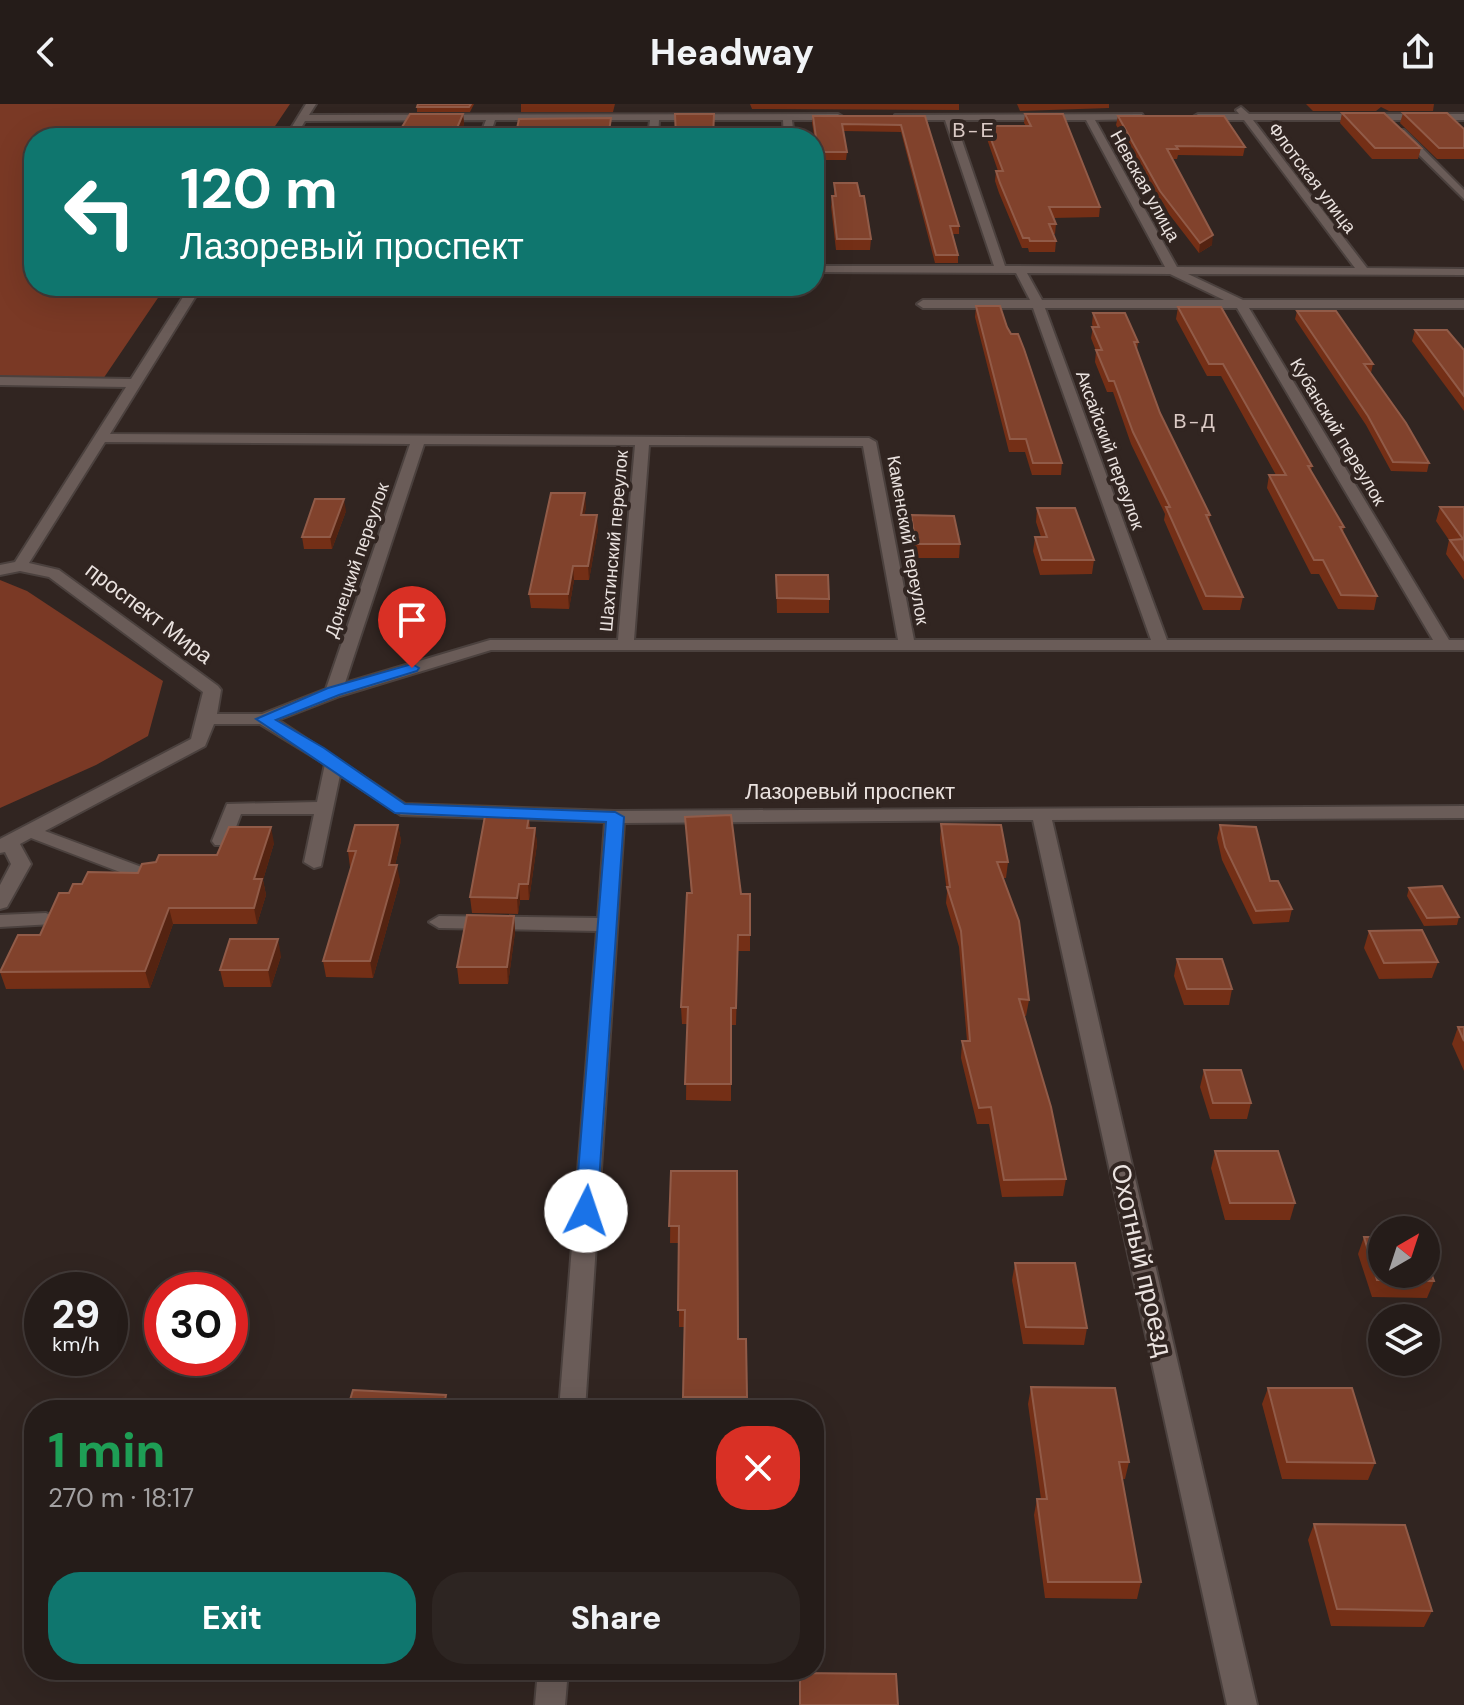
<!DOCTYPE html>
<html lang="en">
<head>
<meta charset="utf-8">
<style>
	:root { --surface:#251c19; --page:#2d2522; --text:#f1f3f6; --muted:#a3a1a2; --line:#423a38; --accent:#0f766e }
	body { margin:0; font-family:"DM Sans",sans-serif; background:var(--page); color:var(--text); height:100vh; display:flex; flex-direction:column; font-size:30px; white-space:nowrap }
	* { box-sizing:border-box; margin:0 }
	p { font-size:26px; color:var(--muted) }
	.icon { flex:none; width:44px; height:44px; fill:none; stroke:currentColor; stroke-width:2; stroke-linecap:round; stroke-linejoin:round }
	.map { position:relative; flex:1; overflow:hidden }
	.panel { position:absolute; left:24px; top:1296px; width:800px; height:280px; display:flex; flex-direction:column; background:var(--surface); border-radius:32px; box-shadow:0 8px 32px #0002,0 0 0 2px var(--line) }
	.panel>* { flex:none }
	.hud { position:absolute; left:24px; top:24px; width:800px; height:168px; border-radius:32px; box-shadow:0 8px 32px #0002,0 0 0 2px var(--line); background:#0f766e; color:#fff; overflow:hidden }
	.needle { width:52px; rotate:39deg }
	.fabs { position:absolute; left:1368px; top:1112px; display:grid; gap:16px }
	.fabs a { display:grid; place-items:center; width:72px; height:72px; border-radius:50%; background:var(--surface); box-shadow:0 8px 32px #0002,0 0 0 2px var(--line); font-size:40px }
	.speed { position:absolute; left:24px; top:1168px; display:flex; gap:16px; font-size:40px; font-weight:700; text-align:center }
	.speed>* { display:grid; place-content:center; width:104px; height:104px; border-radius:50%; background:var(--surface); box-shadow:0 8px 32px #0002,0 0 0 2px var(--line); line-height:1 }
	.speed small { font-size:20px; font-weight:400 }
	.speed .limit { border:12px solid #d22; background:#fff; color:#111 }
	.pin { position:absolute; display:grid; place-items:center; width:68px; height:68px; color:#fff; margin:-82px -34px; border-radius:50% 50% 50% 0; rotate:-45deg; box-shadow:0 0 8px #0007 }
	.pin .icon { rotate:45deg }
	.me { position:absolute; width:88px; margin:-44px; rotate:4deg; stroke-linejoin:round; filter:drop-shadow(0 0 6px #0008) }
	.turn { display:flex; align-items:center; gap:28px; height:168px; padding:0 24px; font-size:36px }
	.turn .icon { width:104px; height:104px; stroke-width:2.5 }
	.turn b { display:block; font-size:56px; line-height:68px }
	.round { display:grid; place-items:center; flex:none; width:84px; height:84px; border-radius:32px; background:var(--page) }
	.summary { display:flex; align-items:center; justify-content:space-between; height:136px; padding:0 24px }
	h1 { font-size:48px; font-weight:800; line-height:60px; color:#1e9e55 }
	.button { display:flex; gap:16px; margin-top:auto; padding:16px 24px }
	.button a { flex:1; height:92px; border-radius:32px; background:var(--accent); color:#fff; font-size:32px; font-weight:800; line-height:92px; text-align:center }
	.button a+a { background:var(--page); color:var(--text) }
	header { display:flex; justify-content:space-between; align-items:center; height:104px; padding:0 24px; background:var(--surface); font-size:36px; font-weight:800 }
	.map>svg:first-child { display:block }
	.green { fill:#7a3925 }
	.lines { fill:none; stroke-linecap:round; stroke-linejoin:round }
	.minor-casing { stroke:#4b413e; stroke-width:4 }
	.minor { fill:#6a5c58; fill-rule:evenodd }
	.wall { fill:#742f16 }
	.shaded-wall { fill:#542311 }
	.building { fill:#81422c; stroke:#915b48; stroke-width:2 }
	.route { fill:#1a73e8; stroke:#114b97; stroke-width:2 }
	.labels { text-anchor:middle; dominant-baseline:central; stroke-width:8; stroke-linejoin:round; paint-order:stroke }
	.far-street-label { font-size:18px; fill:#eae2df; stroke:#312521 }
	.far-neighbourhood-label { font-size:20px; letter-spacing:2px; fill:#dbcac5; stroke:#312521 }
	.street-label { font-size:22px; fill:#eae2df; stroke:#312521 }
	.near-street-label { font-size:26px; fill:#eae2df; stroke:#312521 }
</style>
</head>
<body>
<header><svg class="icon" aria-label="back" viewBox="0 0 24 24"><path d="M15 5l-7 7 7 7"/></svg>Headway<svg class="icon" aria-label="share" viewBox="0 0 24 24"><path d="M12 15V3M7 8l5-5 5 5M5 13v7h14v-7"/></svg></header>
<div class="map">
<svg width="1464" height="1601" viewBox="0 0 1464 1601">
	<rect width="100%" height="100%" fill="#312521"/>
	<!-- green -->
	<g class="green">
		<path d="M0 0H290L267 34H34V182H166L103 275 0 274Z"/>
		<path d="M0 476 27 487 163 577 148 632 96 661 0 704Z"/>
	</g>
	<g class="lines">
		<!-- minor casing -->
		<g class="minor-casing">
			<g id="minor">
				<path d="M306 0H316L309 11 838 10 843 13 838 16H792L794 34H784L783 16H659L658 34H648L650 16H495L489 34H479L486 16 305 17 295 34H285Z"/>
				<path d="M1241 3 1249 10H1464V16H1253L1367 164 1464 165V171L1188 170 1243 196H1464V204H1249L1449 536H1464V546H491L340 592 278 616 405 700 615 707 1464 702V714L1052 716 1257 1601H1227L1033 716 624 719 585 1306H559L597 827 439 824 429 818 439 812 598 814 605 718 401 711 340 671 321 762 314 764 304 758 314 710H241L229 741H215L212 737 227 700 317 698 325 660 260 620H214L205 642 45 727 147 765 150 769 147 773H133L31 734 20 740 31 760 7 803 0 805V781L11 760 5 748 0 749V735L191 635 203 588 49 473 20 467 0 471V461L15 458 126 283 0 281V273L131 275 190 182H202L110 330 869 334 876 338 914 536H1151L1033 204H923L917 200 923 196H1030L1016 169 814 168V162H994L945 16H898L895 11 1142 10 1145 15 1095 16 1177 163 1355 164 1244 16H1198L1193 13 1198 10H1239L1236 6ZM955 16H1086L1165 163 1005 162ZM1027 169 1170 170 1224 196H1042ZM1045 204H1237L1433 536H1167ZM105 338 410 340 326 585 262 610H217L221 586 218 582 59 466 29 459ZM424 340 635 341 618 536H490L345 579ZM649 341 863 342 898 536H634Z"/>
				<path d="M1398 26H1404L1464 86V95L1398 30Z"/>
				<path d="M46 809 56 815 53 820 0 823V811Z"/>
				<path d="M538 1566H568L565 1601H535Z"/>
			</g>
		</g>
		<!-- minor -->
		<use href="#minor" class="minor"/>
	</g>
	<!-- wall -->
	<g class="wall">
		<path d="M418 0H474L470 8H417V3Z"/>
		<path d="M521 0H615L613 8H521Z"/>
		<path d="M750 0H959V6L752 5Z"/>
		<path d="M1017 0H1109V4L1020 7Z"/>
		<path d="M1306 0H1434L1433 7H1389L1381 3 1376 7H1313Z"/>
		<path d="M1342 9 1421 44 1418 55H1372L1340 19Z"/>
		<path d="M1403 9 1464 25V55H1437L1400 19Z"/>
		<path d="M463 10 464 20 458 34 403 33 402 23Z"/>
		<path d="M1025 10 1100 103 1099 113 1053 114 1056 120 1055 130H1053L1056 137 1055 148H1029L1028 144H1022L999 89 995 77 996 67H998L986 32V22H1026L1024 19Z"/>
		<path d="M813 12H925L959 122V130H953L958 151V159H935L901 28 843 27 847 48 846 56H818L812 19Z"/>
		<path d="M1118 12 1245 43 1243 52 1178 51 1177 55H1172L1212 141 1199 149 1159 97 1116 21Z"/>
		<path d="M834 79 871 135 870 146H836L831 103 832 92H834Z"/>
		<path d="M976 202 1007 223 1011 230 1062 359 1061 371H1032L1025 348H1009L975 213Z"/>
		<path d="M1178 203 1312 362 1311 367 1344 423 1343 428 1377 492 1374 506 1338 505 1319 470H1311L1267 384 1269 371H1276L1221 272H1207L1176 215Z"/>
		<path d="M1297 207 1373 260 1371 269H1370L1429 359 1427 368 1391 367 1366 321 1295 215Z"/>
		<path d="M1093 209 1138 238 1137 246 1160 309 1210 411 1209 418 1243 493 1240 506H1203L1164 416 1165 410 1131 340 1113 288H1107L1095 258 1096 247 1091 234 1093 223 1092 220Z"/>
		<path d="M1415 226 1464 246V307L1412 237Z"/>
		<path d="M586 403 584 411 598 425 589 476H574L569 505 531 504 529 490Z"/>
		<path d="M1440 403H1464V476L1446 450 1449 436 1436 417Z"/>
		<path d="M1037 404 1094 456 1092 470 1040 471 1033 447 1035 433H1041L1036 418Z"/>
		<path d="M346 407 332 445H304L302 433Z"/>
		<path d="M911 411 960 440 959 454H915L910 425Z"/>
		<path d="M776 471 829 495V509H777Z"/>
		<path d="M529 712 530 724H535L537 740 529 796H520L518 810 472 809 470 793Z"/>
		<path d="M685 713 741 790 750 831V847H738L736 921H731V997L686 996 687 920H682L681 903 691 789Z"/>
		<path d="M941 720 1008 758 1006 774H1003L1029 896 1026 912H1024L1066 1075 1063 1092 1002 1093 989 1020H977L961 954 962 937H967L959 843 946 799 947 788 940 736Z"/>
		<path d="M398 721 401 737 395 761 400 777 373 874 326 873 323 857 352 763H350L348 747Z"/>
		<path d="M1220 721 1270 777 1292 805 1289 818 1253 820 1222 756 1217 734Z"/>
		<path d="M274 739 263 776 266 791 257 820H173L150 884 6 885 0 868 40 831 69 789 82 780Z"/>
		<path d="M1409 784 1459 813 1457 821 1424 822 1407 792Z"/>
		<path d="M514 812 515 828 508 880H459L457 863Z"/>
		<path d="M1369 827 1438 858 1432 874 1379 875 1364 844Z"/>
		<path d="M281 852 271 883H224L220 866Z"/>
		<path d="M1177 855 1232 885 1229 901H1184L1174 872Z"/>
		<path d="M1458 923H1464V967L1452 940Z"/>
		<path d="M1204 966 1251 999 1247 1015H1210L1200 983Z"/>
		<path d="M1215 1047 1295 1099 1290 1116H1225L1211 1064Z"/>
		<path d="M671 1067 738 1235H746L747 1306H683L684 1223H679V1139H670Z"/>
		<path d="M1364 1133 1434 1177 1427 1194 1372 1193 1358 1150Z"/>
		<path d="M1015 1159 1087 1224 1084 1241 1023 1240 1012 1176Z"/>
		<path d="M1031 1283 1129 1358 1125 1375H1122L1141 1478 1137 1495 1045 1494 1034 1411 1037 1395H1041L1028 1300Z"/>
		<path d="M1268 1284 1375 1359 1368 1376 1282 1375 1262 1300Z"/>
		<path d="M1314 1420 1432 1507 1424 1523 1331 1522 1308 1436Z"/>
	</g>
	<!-- shaded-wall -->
	<g class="shaded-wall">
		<path d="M463 10 464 20 458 34 457 24Z"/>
		<path d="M453 23 454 34H448Z"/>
		<path d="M1213 131 1212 141 1199 149 1200 139Z"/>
		<path d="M585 389 586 403 582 425 581 411Z"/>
		<path d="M344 395 346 407 332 445 330 433Z"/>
		<path d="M597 411 598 425 589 476 588 462Z"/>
		<path d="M573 462 574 476 569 505 568 490Z"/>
		<path d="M398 721 401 737 391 777 389 761Z"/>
		<path d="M271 723 274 739 263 776 266 791 257 820 254 804V775Z"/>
		<path d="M535 724 537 740 529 796 528 780Z"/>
		<path d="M397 761 400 777 373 874 370 857Z"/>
		<path d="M519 780 520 796 518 810 517 794Z"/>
		<path d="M169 804 173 820 150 884 145 867Z"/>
		<path d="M514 812 515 828 508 880 507 863Z"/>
		<path d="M278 835 281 852 271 883 268 866Z"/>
		<path d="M446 1291 449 1306H443Z"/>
	</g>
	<!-- building -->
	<g class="building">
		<path d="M418 0H471L469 3H417Z"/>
		<path d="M1342 9H1384L1421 44H1375Z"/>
		<path d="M1403 9H1447L1464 25V44H1439Z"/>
		<path d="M410 10H463L457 24 453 23 448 34H410L415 23H402Z"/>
		<path d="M675 10H714L713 34H676Z"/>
		<path d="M1025 10H1063L1100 103H1049L1056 120H1049L1056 137H1030L1029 134H1023L1000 79 996 67H1003L986 22H1031Z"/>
		<path d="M813 12H925L959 122H950L958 151H936L901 21 842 20 847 48H818Z"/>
		<path d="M1118 12H1224L1245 43 1176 42 1178 45H1167L1213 131 1200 139 1160 87Z"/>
		<path d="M611 14 608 34H515L519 15Z"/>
		<path d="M834 79H857L860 92H864L871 135H837L832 92H836Z"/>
		<path d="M976 202H1000L1007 223 1011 230H1018L1024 245 1062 359H1033L1026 335H1010Z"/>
		<path d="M1178 203H1221L1312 362H1308L1344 423H1340L1377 492 1341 491 1323 456H1314L1269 371H1286L1223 260H1209Z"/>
		<path d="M1297 207H1336L1373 260H1364L1406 319 1429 359 1393 358 1368 312Z"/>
		<path d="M1093 209H1125L1138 238H1134L1160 309 1210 411H1206L1243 493 1206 492 1166 403H1170L1133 328 1114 277H1109L1096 246H1102L1092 223H1099Z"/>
		<path d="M1415 226H1447L1464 246V292Z"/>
		<path d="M551 389H585L581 411H597L588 462H573L568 490H529Z"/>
		<path d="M315 395H344L330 433H302Z"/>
		<path d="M1440 403H1464V456L1450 436 1463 435Z"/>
		<path d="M1037 404H1075L1094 456H1042L1035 433H1047Z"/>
		<path d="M911 411 954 412 960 440H916Z"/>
		<path d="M776 471H828L829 495 777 494Z"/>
		<path d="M731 711 741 790H750V831H738L736 904H731V980H685L688 903H681L687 789H692L685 713Z"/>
		<path d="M485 712H529L527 724H535L528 780H519L517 794 470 793Z"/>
		<path d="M941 720 1001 721 1008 758H997L1019 817 1029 896 1019 895 1051 1003 1066 1075 1004 1076 991 1003 979 1004 962 937H970L961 827 947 783H950Z"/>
		<path d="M355 721H398L389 761H397L370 857H323L356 747H348Z"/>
		<path d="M1220 721 1256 723 1270 777H1278L1292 805 1256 807 1225 743Z"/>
		<path d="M229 723H271L254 775H262L254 804H169L145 867 0 868 18 831H40L59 789H69L73 780H82L88 768 138 769 142 760 156 758 159 751H217Z"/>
		<path d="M1442 782 1459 813 1427 814 1409 784Z"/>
		<path d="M467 811 514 812 507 863H457Z"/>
		<path d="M1422 826 1438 858 1384 859 1369 827Z"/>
		<path d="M230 835H278L268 866H220Z"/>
		<path d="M1177 855H1222L1232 885H1187Z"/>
		<path d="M1458 923H1464V937Z"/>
		<path d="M1204 966H1241L1251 999H1213Z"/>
		<path d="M1215 1047H1278L1295 1099H1230Z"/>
		<path d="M671 1067H737L738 1235H746L747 1293H683L685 1206H678L679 1122H669Z"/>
		<path d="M1364 1133H1382V1170H1426V1155L1434 1177 1377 1176Z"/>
		<path d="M1015 1159H1075L1087 1224 1026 1223Z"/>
		<path d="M1031 1283 1115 1284 1129 1358H1119L1141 1478H1048L1037 1395H1047Z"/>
		<path d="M1268 1284H1352L1375 1359 1287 1358Z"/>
		<path d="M353 1286 446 1291 443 1306H347Z"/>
		<path d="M1314 1420 1405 1421 1432 1507 1337 1505Z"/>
		<path d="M800 1569 896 1570 898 1601H800Z"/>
	</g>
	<!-- route -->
	<path class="route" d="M412 560 419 564 417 567 339 591 276 616 324 644 405 700 615 708 624 713 597 1107 594 1113 586 1115 578 1113 575 1107 606 718 395 709 256 615 328 584Z"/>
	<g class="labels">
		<!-- far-street labels -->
		<g class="far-street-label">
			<text transform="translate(1312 74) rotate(53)">Флотская улица</text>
			<text transform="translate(1145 82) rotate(61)">Невская улица</text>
			<text transform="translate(1338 328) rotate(59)">Кубанский переулок</text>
			<text transform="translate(1110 346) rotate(70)">Аксайский переулок</text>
			<text transform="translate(908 436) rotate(80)">Каменский переулок</text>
			<text transform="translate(614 437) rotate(-85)">Шахтинский переулок</text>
			<text transform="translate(357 456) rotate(-71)">Донецкий переулок</text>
		</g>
		<!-- far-neighbourhood labels -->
		<g class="far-neighbourhood-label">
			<text x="974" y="26">В-Е</text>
			<text x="1195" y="317">В-Д</text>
		</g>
		<!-- street labels -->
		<g class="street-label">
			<text transform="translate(149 509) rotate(37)">проспект Мира</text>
			<text x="850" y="687">Лазоревый проспект</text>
		</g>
		<!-- near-street labels -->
		<g class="near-street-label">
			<text transform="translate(1142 1156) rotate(77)">Охотный проезд</text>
		</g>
	</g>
</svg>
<div class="fabs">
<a><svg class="needle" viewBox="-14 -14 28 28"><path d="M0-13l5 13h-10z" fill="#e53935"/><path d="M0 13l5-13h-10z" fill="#a3a1a2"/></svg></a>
<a><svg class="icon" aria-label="layers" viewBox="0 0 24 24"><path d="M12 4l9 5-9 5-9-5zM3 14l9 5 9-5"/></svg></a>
</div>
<div class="speed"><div>29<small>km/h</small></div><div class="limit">30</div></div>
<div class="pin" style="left:412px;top:564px;background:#d93025"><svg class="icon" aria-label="arrive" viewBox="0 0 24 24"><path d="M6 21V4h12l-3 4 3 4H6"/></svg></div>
<svg class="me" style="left:586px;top:1107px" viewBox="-20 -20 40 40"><circle r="19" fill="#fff"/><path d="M0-13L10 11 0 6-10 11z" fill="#1a73e8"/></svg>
<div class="hud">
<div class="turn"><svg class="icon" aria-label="left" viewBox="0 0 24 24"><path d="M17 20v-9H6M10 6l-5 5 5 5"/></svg><div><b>120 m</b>Лазоревый проспект</div></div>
</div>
<section class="panel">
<div class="summary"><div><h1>1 min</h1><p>270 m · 18:17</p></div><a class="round" style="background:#d93025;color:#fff"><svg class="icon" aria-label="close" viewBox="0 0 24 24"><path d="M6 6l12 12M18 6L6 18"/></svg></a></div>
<div class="button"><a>Exit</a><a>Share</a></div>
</section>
</div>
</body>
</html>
